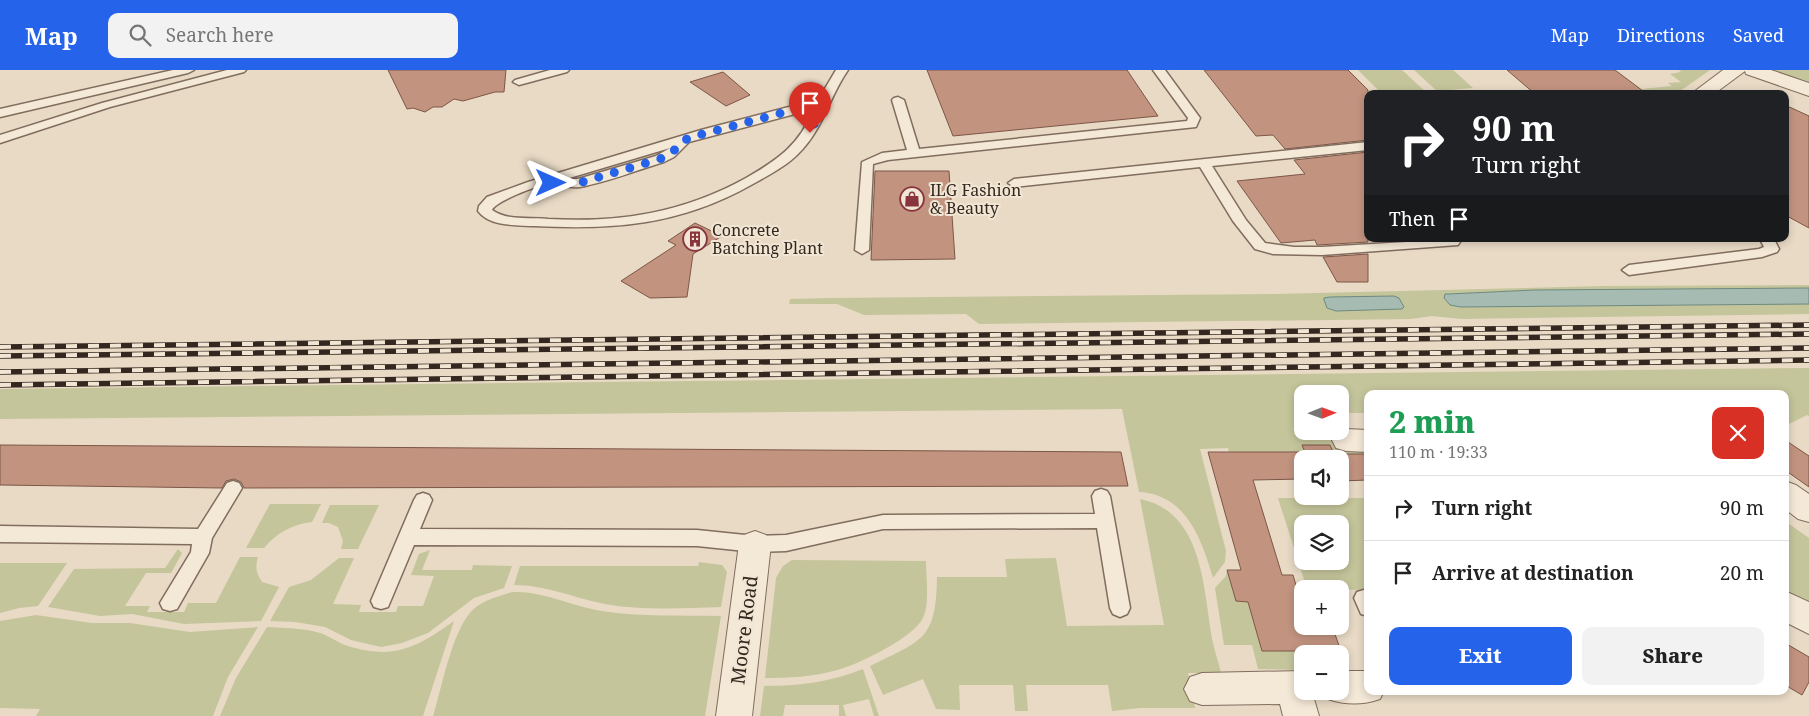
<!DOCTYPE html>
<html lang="en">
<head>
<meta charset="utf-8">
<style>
	:root { --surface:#fff; --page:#f2f2f2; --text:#222; --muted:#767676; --line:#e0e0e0; --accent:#2563eb }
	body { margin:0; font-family:"Noto Serif",serif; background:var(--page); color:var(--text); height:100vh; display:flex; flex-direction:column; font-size:19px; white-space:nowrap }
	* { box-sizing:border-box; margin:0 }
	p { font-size:16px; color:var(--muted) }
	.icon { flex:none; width:28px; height:28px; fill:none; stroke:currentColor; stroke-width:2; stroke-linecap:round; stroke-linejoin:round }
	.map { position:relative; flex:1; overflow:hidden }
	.side { position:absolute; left:1364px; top:320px; width:425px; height:305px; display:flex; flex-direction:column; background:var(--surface); border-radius:10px; box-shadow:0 2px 8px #0003 }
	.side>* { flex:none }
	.top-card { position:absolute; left:1364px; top:20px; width:425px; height:152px; border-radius:10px; box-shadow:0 2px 8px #0003; background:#202124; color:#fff; overflow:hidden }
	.needle { width:32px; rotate:89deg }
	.controls { position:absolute; left:1294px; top:315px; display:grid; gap:10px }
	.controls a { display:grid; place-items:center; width:55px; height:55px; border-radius:10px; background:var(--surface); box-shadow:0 2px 8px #0003; font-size:25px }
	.pin { position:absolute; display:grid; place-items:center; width:42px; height:42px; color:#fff; margin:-51px -21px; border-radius:50% 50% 50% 0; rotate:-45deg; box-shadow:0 0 5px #0007 }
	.pin .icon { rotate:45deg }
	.me { position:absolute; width:55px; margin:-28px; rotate:90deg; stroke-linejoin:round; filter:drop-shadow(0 0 4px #0008) }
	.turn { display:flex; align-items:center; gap:18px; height:105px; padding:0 25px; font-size:22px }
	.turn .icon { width:65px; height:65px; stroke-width:2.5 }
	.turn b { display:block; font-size:35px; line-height:42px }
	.then { display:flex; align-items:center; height:48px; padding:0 25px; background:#0003; gap:10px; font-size:19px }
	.round { display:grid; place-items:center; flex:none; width:52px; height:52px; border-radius:10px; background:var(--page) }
	.headline { display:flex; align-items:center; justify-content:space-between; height:85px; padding:0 25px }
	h1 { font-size:30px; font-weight:800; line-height:38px; color:#1e9e55 }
	.cta { display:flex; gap:10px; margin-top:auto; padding:10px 25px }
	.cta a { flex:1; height:58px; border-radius:10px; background:var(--accent); color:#fff; font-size:20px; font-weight:800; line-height:58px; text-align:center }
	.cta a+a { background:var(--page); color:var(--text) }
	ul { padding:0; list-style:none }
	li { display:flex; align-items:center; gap:15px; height:65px; padding:0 25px; border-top:1px solid var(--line) }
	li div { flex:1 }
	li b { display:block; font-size:19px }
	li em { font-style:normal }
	header { display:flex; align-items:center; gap:30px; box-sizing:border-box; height:70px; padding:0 25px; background:var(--accent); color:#fff }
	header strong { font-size:24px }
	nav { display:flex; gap:28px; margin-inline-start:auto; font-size:18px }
	.search { width:350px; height:45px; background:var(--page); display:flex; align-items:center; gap:12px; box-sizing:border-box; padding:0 18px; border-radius:10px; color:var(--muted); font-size:19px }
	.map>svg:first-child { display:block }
	.green { fill:#c4c59b; fill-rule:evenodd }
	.water { fill:#a6bcb3; stroke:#6e8980 }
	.building { fill:#c29480; stroke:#7d5646 }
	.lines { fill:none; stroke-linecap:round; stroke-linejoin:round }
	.service-casing { stroke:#816d5d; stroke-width:3 }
	.minor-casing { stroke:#816d5d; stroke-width:2 }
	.service { fill:#f4e8d7; fill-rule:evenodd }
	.minor { fill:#f4e8d7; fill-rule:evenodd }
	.rail-casing { stroke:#33271f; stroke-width:5.5 }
	.rail { stroke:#f1e5d4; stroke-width:4; stroke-dasharray:11; stroke-linecap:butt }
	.route { stroke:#2563eb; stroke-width:9; stroke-dasharray:0 16.2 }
	.labels { text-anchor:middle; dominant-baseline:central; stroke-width:4; stroke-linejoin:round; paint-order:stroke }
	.poi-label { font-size:16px; fill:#33271f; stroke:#f1e5d4; text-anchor:start }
	.near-street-label { font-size:19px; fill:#33271f; stroke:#f1e5d4 }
</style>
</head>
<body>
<header>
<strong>Map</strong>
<div class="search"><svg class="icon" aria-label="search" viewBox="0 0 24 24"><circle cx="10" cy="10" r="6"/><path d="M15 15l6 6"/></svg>Search here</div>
<nav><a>Map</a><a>Directions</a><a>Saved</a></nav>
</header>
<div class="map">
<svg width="1809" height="646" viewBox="0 0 1809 646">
	<rect width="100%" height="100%" fill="#e8dac5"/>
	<!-- green -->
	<g class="green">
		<path d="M1358 0H1402L1428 24H1382Z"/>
		<path d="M1414 0H1453L1473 18 1437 21Z"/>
		<path d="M1679 0H1710L1676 24H1647L1641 19 1672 16 1668 13 1681 12 1670 4 1681 2Z"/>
		<path d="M1769 0H1809V15Z"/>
		<path d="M1809 215V244L1461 249 1432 246 1411 249 979 254 966 244 864 245 837 234H789L790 229 831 228 1275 224 1603 216Z"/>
		<path d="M1809 298V346L1807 345 1785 356V324H1368L1367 343H1340V324H1302V361H1330L1338 379H1367V384H1334L1330 375H1303L1305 382H1229L1228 378 1200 379 1226 481 1225 492 1213 508C1202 470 1186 424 1139 422L1122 339 0 349V319Z"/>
		<path d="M1278 428H1367V520L1307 519ZM1302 454H1340V491H1302Z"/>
		<path d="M1140 429C1205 442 1203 522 1213 573 1215 583 1219 593 1221 603H1188L1195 638H1140L1112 641 1108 615H1026L1028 641H1015L1013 615H959L960 640 936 639 923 609 883 625 870 596C923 570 936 570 937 507H1007L1005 489 1056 488 1067 556 1164 555Z"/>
		<path d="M270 434H321L312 452C293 454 276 463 264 478H246Z"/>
		<path d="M330 435H379L358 479H341L343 471 338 457 329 453H322Z"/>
		<path d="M1785 451 1809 468V534L1785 520Z"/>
		<path d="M178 479 182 483 171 503H146L125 536H150L147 542H184L188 533H216L240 487H258C255 497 256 503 262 512L279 517 261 551 184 554 132 544 100 546 48 537 74 499 165 498Z"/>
		<path d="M430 480 422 500H472L473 495 512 496 504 518 474 528 428 563 402 573 381 577 351 570 325 557 295 552 270 551 289 517 311 510 339 488H354L333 534 361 535 359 542H396L398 536H423L434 506 411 505 419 484Z"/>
		<path d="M792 490 926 491C926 508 930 533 923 548 914 567 858 595 837 600 813 607 789 608 765 608L776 508 783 496Z"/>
		<path d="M699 492 722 495 727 502 721 537C683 538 643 541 605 534 574 528 546 515 514 515L520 496H698Z"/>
		<path d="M0 493H67L38 536 19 538 0 543Z"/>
		<path d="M1227 500 1236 531 1248 532 1262 581H1307L1293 536H1302V556H1310L1319 584H1302V600L1258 599 1252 575H1224L1215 518 1226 506Z"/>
		<path d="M512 522C544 521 571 536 602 541 641 547 681 545 721 546L705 646H433C442 618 453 554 476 537 486 529 500 526 512 522Z"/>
		<path d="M36 545 92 553H130L190 562 258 557 228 607 213 646H36L40 639 0 638V551Z"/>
		<path d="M454 551 423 646H220L236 608 267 557C284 558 303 558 320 563 330 566 338 573 348 576 394 590 416 578 454 551Z"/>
		<path d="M863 599 879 646H874L869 629 843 635 846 646H839V635H785L783 646H760L764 616C800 616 830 612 863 599Z"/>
	</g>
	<!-- water -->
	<g class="water">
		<path d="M1809 218V234L1461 237 1450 235 1444 228 1445 224H1449L1534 220Z"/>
		<path d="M1394 226 1399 228 1404 237 1402 239 1336 241 1327 238 1324 230V228L1330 227Z"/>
	</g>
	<!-- building -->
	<g class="building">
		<path d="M388 0H506L504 22H495L463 31 454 29 442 37H433L425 42 413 38 407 39Z"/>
		<path d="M927 0H1127L1158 46 953 66Z"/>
		<path d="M1204 0H1348L1368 20V70L1285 79 1273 65 1256 66Z"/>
		<path d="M1507 0H1615L1647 24H1535Z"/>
		<path d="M723 2 750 25 726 36 690 12Z"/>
		<path d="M1785 35 1809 46V158L1785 145Z"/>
		<path d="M1368 82V172L1317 175 1315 170 1281 173 1237 111 1305 104 1294 90Z"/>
		<path d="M875 101H949L955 189 871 190Z"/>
		<path d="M695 153 722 166 693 184 687 227 650 228 621 211 676 175 668 171Z"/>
		<path d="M1368 184V212H1337L1323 187Z"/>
		<path d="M1785 370 1809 386V417L1785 400Z"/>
		<path d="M0 375 1121 382 1128 416 244 418 241 412 234 409 226 411 222 418 0 415Z"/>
		<path d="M1302 375H1330L1334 384H1368V410L1340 411V389H1302V409L1253 410 1282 505H1293L1302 536V556H1332L1341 581H1262L1248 532 1236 531 1227 500H1241L1208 382H1305Z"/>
		<path d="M1785 573 1809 587V612L1802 625 1785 615Z"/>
	</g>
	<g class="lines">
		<!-- service casing -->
		<g class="service-casing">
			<g id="service">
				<path d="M173 0H194L188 3 0 47V39Z"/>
				<path d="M227 0H246L244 2 110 37 0 73V65L102 33Z"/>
				<path d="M550 0H569L567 2 519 15 513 12 515 10Z"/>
				<path d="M836 0H848C829 27 823 60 798 84 785 97 767 106 751 115 680 155 614 160 535 156 517 155 490 157 478 141L479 136 487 127 528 112 701 60 804 33 817 32ZM814 39C799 75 779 89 746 108 683 143 619 153 548 149 530 147 507 151 492 140 495 132 537 115 546 115 556 115 569 118 580 117 608 112 637 100 664 92L674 87 689 72ZM670 78 656 86 578 109H566Z"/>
				<path d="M1153 0H1165L1200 48 1196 57 888 90 873 94 869 180 862 184 855 180 862 92 882 83 907 80 892 30 894 28 898 27 904 30 919 79 1187 51 1188 48Z"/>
				<path d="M1368 72V80L1212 96 1246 150 1265 173 1294 177H1322L1457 169 1460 172 1458 175 1322 185 1273 184 1255 179 1233 151 1200 97 1014 117 1008 113 1014 109Z"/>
				<path d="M1760 169H1774L1779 179 1777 182 1762 187 1629 205 1622 200 1629 195 1759 179 1764 177Z"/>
				<path d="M233 411 239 413 242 418 212 468 209 483 177 539 170 541 163 539 160 533 191 482 192 474 0 472V456L198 459 227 413Z"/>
				<path d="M1101 419 1107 421 1110 426 1130 538 1127 544 1120 547 1113 544 1110 538 1097 458 883 459 786 481 755 482 697 476 414 475 388 537 381 539 374 537 371 531 414 430 417 425 423 423 429 425 432 430 420 459 697 460 755 466 786 465 883 445 1095 444 1092 426 1095 421Z"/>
				<path d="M1364 520 1368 521V546L1361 544 1354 528 1357 522Z"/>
			</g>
		</g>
		<!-- minor casing -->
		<g class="minor-casing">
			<g id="minor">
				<path d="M1723 0H1771L1809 13V26L1746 4 1745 1 1714 24H1691Z"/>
				<path d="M1346 359 1368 360V382L1346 381 1336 378 1332 370 1336 362Z"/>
				<path d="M1785 411 1796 415 1809 424V452L1798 449 1785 439Z"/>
				<path d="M755 461 766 465 771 474 752 646H716L739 474 744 465Z"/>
				<path d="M1785 521 1809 532V564L1785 552Z"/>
				<path d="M1302 601V621H1318L1314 629 1319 646H1283L1280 634 1202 635 1190 631 1184 619 1190 607 1202 603Z"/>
				<path d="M1340 601H1368V621H1384L1380 629C1363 635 1345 635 1328 629L1324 621H1340Z"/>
			</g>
		</g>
		<!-- service -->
		<use href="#service" class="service"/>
		<!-- minor -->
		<use href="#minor" class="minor"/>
		<!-- rail casing -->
		<g class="rail-casing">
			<g id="rail">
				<path d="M0 277 1809 255"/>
				<path d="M0 286 1809 264"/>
				<path d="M0 302 1809 278"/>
				<path d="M0 315 1809 290"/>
			</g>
		</g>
		<!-- rail -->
		<use href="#rail" class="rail"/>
	</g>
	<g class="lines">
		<!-- route -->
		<path class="route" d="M551 113H579L660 89 670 84 688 68 804 37 823 35 810 63"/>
	</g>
	<!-- icons -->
	<defs>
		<g id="shop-ring" transform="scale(1.25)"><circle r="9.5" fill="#f1e5d4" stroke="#88353e" stroke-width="1.5"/><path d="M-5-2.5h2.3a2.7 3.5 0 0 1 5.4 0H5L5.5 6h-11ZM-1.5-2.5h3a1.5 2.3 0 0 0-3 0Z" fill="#88353e"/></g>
		<g id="building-ring" transform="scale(1.25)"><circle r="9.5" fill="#f1e5d4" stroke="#88353e" stroke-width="1.5"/><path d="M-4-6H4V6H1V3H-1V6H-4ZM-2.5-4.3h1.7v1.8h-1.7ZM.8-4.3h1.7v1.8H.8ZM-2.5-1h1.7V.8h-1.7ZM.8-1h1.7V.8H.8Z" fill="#88353e"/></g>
	</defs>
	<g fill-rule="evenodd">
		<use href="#shop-ring" x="912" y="129"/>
		<use href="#building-ring" x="695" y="169"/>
	</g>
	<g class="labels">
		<!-- poi labels -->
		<g class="poi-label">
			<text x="930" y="120">ILG Fashion<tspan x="930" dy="18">&amp; Beauty</tspan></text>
			<text x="712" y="160">Concrete<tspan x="712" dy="18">Batching Plant</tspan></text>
		</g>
		<!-- near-street labels -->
		<g class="near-street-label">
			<text transform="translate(744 560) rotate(-83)">Moore Road</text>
		</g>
	</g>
</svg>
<div class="controls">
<a><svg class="needle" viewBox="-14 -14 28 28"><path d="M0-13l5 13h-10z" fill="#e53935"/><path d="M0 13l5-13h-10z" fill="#767676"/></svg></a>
<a><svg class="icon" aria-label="sound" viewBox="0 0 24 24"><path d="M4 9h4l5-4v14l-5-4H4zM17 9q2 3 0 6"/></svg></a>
<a><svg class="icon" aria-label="layers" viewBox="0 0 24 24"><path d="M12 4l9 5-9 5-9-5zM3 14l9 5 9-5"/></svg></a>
<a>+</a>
<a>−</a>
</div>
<div class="pin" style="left:810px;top:63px;background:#d93025"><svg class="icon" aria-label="arrive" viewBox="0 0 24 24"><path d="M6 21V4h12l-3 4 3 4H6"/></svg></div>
<svg class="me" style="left:551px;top:113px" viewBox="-20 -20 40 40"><path d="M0-17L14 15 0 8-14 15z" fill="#2563eb" stroke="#fff" stroke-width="4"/></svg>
<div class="top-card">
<div class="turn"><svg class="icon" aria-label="right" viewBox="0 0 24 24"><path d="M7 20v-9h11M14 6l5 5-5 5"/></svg><div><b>90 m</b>Turn right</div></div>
<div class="then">Then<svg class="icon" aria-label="arrive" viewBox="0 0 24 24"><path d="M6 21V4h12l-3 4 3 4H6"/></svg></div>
</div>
<section class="side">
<div class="headline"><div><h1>2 min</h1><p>110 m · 19:33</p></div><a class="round" style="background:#d93025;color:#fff"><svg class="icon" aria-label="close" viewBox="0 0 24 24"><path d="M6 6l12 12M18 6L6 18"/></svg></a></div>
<ul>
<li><svg class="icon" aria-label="right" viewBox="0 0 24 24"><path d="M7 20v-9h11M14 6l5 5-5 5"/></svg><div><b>Turn right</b></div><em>90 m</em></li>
<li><svg class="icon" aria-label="arrive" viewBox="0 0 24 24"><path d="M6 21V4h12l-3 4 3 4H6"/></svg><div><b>Arrive at destination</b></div><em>20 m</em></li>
</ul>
<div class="cta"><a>Exit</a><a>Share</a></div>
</section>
</div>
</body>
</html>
